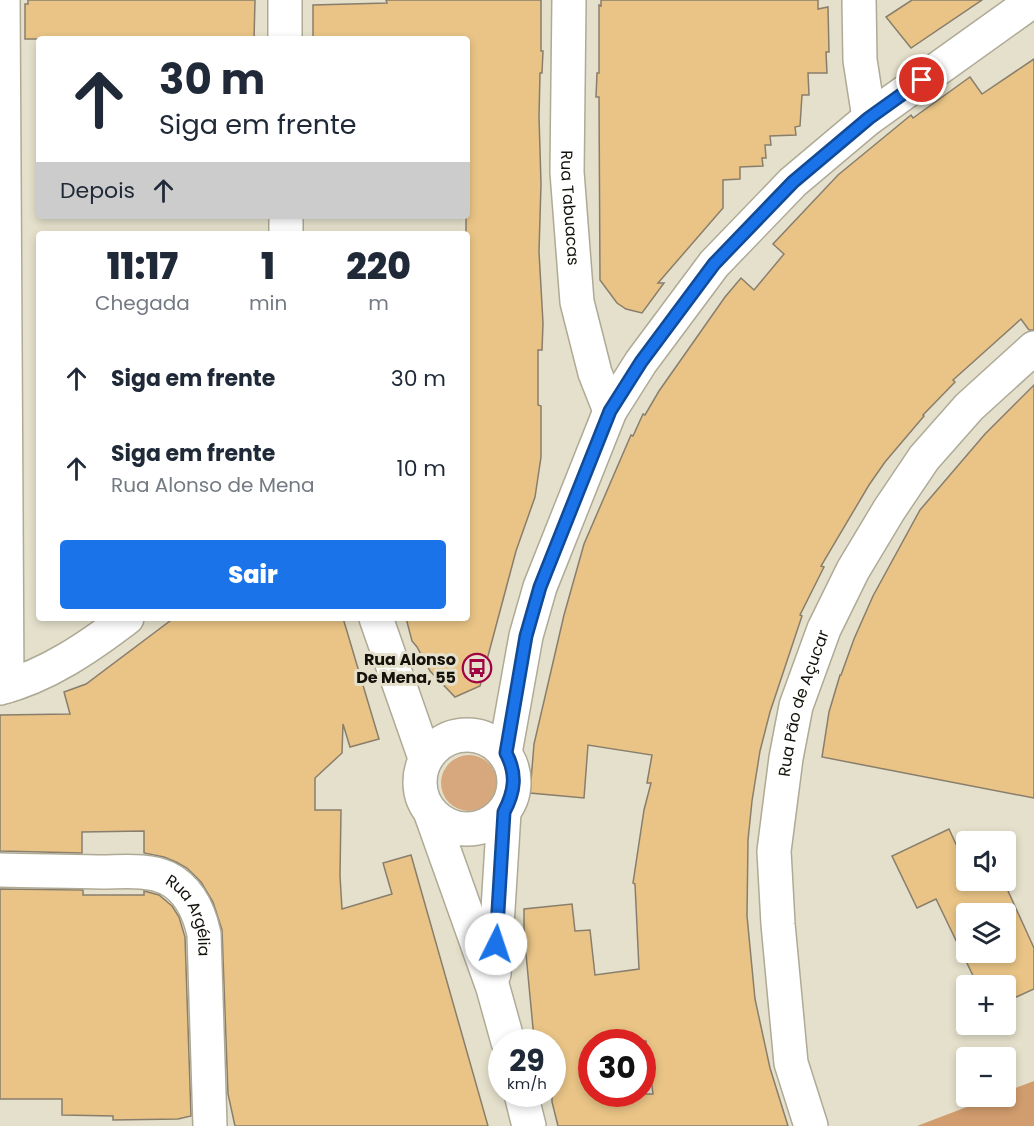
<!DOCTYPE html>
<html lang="pt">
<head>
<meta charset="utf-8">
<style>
	:root { --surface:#fff; --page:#f2f2f3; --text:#1f2937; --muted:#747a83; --accent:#1a73e8 }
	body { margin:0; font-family:Poppins,sans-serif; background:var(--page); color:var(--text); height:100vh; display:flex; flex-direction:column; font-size:22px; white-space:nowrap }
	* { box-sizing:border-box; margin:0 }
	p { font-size:20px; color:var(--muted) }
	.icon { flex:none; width:33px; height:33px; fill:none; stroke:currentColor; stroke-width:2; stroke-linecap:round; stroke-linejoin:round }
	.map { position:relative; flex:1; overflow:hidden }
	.drawer { position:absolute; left:36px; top:231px; width:434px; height:390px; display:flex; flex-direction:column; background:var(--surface); border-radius:6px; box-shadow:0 3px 9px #0003 }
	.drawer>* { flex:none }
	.banner { position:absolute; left:36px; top:36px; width:434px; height:183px; border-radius:6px; box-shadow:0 3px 9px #0003; background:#fff; color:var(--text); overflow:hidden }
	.controls { position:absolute; left:956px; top:831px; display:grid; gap:12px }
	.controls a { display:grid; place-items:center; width:60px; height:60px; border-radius:6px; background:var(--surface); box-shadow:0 3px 9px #0003; font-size:30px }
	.speed { position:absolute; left:488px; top:1029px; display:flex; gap:12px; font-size:30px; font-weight:700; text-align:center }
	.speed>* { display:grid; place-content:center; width:78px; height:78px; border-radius:50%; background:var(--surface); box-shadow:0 3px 9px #0003; line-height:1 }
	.speed small { font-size:15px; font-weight:400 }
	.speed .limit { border:9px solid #d22; background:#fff; color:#111 }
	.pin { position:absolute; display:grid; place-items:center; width:51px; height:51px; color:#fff; margin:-26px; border:3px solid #fff; border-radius:50%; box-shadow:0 2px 6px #0007 }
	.me { position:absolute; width:66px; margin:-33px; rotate:4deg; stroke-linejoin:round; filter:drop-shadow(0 0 4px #0008) }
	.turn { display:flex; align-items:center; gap:21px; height:126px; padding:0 24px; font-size:27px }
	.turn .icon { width:78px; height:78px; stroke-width:2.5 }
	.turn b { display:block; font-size:42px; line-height:51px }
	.then { display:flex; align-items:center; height:57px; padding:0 24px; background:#0003; gap:12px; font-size:22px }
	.eta { display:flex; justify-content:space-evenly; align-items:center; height:102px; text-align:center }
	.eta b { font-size:36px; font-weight:800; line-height:42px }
	.button { display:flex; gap:12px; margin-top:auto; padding:12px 24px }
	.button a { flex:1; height:69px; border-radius:6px; background:var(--accent); color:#fff; font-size:24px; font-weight:800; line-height:69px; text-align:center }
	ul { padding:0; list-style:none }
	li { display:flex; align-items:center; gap:18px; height:90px; padding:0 24px }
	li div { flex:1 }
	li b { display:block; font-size:22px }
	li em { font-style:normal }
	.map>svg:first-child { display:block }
	.green { fill:#d7a77d }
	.forest { fill:#d29d6e }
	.building { fill:#e9c486; stroke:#897e6c; stroke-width:1.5; fill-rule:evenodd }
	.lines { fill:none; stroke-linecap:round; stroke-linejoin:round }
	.minor-casing { stroke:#aeaa96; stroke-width:36 }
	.minor { stroke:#fff; stroke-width:33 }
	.route-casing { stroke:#114b97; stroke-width:15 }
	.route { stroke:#1a73e8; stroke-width:10 }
	.labels { text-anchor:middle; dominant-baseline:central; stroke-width:6; stroke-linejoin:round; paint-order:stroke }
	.street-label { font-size:16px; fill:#14120b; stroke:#e4e0cb }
	.poi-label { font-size:16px; font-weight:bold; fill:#14120b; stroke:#e4e0cb; text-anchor:end }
</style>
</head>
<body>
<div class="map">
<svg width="1034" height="1126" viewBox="0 0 1034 1126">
	<rect width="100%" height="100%" fill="#e4e0cb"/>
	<!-- green -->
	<circle class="green" cx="469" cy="783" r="28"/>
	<!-- forest -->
	<path class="forest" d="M1034 1081V1126H917L993 1097 1005 1096V1092Z"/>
	<!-- building -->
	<g class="building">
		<path d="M28 0H255L254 39H25V4H28Z"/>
		<path d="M386 0H541V51H543L542 73H540L539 117 541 184 539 252 543 323 542 350H538V405L541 406V457L535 497 516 551 480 686 455 697 430 671 417 647 412 641 406 618H466V39H313V5L387 3Z"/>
		<path d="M601 0H818V9L828 7 829 52H826L827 73H808L809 95H802L800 126 795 127 796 135 770 136 771 145H765L766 158H762L763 166 740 167V179L723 180V208L658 283H664L642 313 626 309 617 303 600 280 599 97H596L597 73H599V5L601 6Z"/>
		<path d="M912 0H982L911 48 886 17Z"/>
		<path d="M1034 59V330H1029L1021 319 953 380 955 382 923 415 924 416 885 462 869 485 821 566 824 567 800 615 802 616 770 712 760 751 752 801 748 840 747 916 755 999 770 1068 788 1126H558L552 1102V1042H536L533 1028 524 933V909L572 904 575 931 590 930 595 975 639 969 635 884 633 883 644 810 651 783H647L652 755 588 745 584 798 530 793 534 744 564 615 584 544 631 435 633 436 643 414 645 415 659 391 725 297 741 278 754 290 784 254 773 244 838 175 911 115 913 118 970 77 982 94ZM646 1041 653 1094H591V1042Z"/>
		<path d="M1034 385V798L822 757 829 712 840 675H841L854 639 873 596 920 510 985 434Z"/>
		<path d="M174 618H343L379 739 350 747 343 724 342 753 315 778V810H341L340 876 342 909 392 894 383 863 411 855 488 1126H235L228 1094 222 930 213 902 201 882 187 868 176 862 164 857 144 853V831L82 832V853L0 851V715L70 714 64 692 86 684Z"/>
		<path d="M949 829 966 866V880H1003L1034 948V989L1005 1002V986H978L936 899 917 908 892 856ZM966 914H1005V952H966Z"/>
		<path d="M0 889 83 890V895H144V891L159 895 172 906 179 917 185 937 191 1116 178 1119 113 1120V1116L62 1115V1099H0Z"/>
	</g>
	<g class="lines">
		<!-- minor casing -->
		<g class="minor-casing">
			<g id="minor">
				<path d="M3 0 7 686"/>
				<path d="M285 0V39"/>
				<path id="s1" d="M569 0 567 172 577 302 595 373 610 411"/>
				<path d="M859 0 860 60 869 118"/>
				<path d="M286 216V234"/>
				<path d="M376 618 425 758"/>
				<path d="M0 688C47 676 89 647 127 618"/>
				<circle cx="467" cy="782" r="47"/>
				<path d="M505 753 526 636 540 587 610 411 641 362 714 264 793 182 869 118 1034 0"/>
				<path d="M431 814 493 988 508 1042"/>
				<path id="s2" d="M0 870C34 871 68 871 102 872 122 872 148 869 167 878 189 889 199 911 204 934L210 1126"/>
				<path d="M494 974 504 812"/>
				<path d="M521 1094 529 1126"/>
				<path id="s3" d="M811 1126 791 1063 778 924 774 851 786 758 796 706 824 629 853 570 889 510 924 458 969 407 1034 348"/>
			</g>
		</g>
		<!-- minor -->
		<use href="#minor" class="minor"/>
	</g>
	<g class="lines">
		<!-- route casing -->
		<g class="route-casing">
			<path id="route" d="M496 944 504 812C515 791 517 774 506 753L526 636 540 587 610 411 641 362 714 264 793 182 869 118 922 80"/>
		</g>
		<!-- route -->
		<use href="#route" class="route"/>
	</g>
	<!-- icons -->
	<defs>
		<g id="bus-ring" transform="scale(1.5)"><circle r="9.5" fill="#e4e0cb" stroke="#a00244" stroke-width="1.5"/><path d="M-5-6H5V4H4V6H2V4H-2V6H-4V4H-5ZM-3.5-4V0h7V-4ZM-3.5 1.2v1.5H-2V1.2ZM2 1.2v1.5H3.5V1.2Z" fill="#a00244"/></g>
	</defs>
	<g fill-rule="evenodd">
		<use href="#bus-ring" x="477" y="668"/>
	</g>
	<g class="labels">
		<!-- street labels -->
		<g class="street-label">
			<text stroke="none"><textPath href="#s1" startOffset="208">Rua Tabuacas</textPath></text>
			<text stroke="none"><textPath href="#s3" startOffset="430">Rua Pão de Açucar</textPath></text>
			<text stroke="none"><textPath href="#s2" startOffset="214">Rua Argélia</textPath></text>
		</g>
		<!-- poi labels -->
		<g class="poi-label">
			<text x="456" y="659">Rua Alonso<tspan x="456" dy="18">De Mena, 55</tspan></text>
		</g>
	</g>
</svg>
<div class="controls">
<a><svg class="icon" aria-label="sound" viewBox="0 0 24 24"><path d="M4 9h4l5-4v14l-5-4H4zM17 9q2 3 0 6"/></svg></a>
<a><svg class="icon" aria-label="layers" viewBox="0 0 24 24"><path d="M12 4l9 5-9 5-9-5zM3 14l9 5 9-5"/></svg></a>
<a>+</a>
<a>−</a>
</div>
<div class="speed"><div>29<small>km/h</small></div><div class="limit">30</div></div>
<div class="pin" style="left:922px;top:80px;background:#d93025"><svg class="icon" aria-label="arrive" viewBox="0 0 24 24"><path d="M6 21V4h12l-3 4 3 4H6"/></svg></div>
<svg class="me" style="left:496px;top:944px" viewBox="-20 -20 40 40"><circle r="19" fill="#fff"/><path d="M0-13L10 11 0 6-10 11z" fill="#1a73e8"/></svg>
<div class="banner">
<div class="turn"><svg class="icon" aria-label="ahead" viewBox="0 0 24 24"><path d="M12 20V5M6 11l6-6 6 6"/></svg><div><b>30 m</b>Siga em frente</div></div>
<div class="then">Depois<svg class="icon" aria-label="ahead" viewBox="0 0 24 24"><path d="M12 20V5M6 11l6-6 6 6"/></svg></div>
</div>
<section class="drawer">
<div class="eta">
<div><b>11:17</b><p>Chegada</p></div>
<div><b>1</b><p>min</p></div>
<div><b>220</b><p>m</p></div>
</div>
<ul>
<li><svg class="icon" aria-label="ahead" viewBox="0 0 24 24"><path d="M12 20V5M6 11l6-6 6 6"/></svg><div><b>Siga em frente</b></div><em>30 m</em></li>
<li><svg class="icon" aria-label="ahead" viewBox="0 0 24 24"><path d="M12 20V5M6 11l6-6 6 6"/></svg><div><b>Siga em frente</b><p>Rua Alonso de Mena</p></div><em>10 m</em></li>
</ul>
<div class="button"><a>Sair</a></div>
</section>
</div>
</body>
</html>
